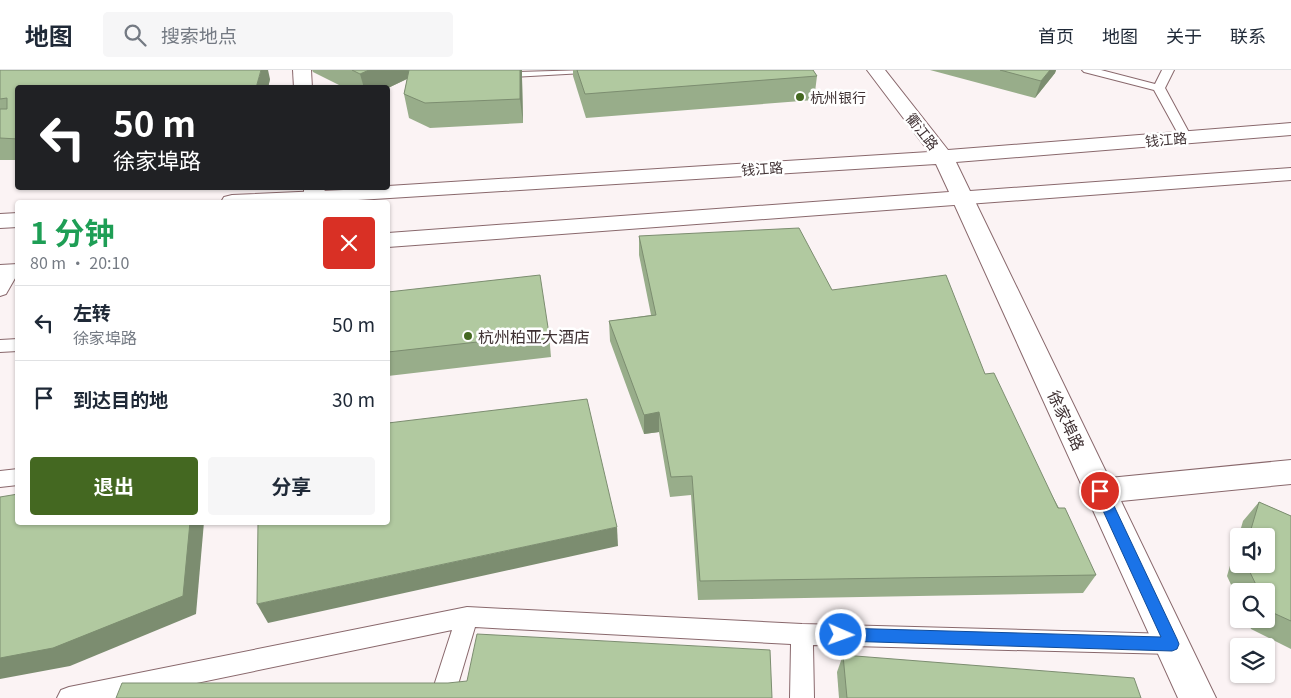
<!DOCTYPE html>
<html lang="zh">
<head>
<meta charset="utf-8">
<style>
	:root { --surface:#fff; --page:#f6f6f7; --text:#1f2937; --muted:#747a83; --line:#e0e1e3; --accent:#446821 }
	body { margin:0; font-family:Georgia,"Noto Sans SC",serif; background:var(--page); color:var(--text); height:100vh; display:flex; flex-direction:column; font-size:19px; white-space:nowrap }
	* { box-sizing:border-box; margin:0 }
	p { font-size:16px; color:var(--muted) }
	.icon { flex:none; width:28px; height:28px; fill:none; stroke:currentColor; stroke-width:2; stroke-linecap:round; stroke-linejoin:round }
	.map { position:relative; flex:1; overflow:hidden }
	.details { position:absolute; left:15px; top:130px; width:375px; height:325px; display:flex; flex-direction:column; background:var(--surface); border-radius:5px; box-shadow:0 1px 4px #0004 }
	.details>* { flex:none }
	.banner { position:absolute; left:15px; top:15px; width:375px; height:105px; border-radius:5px; box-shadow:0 1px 4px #0004; background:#202124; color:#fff; overflow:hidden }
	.fabs { position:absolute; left:1230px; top:458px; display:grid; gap:10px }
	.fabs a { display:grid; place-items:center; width:45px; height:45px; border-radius:5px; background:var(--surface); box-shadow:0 1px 4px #0004; font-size:25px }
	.pin { position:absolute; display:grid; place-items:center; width:42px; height:42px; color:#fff; margin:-21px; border:2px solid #fff; border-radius:50%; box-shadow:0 1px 5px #0007 }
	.me { position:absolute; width:55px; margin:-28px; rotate:92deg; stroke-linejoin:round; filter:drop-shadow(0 0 4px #0008) }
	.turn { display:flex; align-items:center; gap:18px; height:105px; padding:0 15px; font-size:22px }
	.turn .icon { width:65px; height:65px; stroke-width:2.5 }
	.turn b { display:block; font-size:35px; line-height:42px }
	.round { display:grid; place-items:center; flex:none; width:52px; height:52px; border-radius:5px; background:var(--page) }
	.headline { display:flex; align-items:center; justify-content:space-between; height:85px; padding:0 15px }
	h1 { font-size:30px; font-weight:700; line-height:38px; color:#1e9e55 }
	.button { display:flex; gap:10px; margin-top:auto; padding:10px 15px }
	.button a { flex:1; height:58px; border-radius:5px; background:var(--accent); color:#fff; font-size:20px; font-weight:700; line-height:58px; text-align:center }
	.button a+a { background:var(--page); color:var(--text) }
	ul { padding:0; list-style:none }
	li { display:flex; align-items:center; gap:15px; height:75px; padding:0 15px; border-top:1px solid var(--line) }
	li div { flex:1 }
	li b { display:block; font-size:19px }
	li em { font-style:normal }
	header { display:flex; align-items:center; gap:30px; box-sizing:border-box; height:70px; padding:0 25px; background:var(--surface); border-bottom:1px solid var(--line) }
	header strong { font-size:24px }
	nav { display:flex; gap:28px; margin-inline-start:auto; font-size:18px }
	.search { width:350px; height:45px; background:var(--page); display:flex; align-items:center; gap:12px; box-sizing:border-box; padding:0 18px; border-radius:5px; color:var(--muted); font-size:19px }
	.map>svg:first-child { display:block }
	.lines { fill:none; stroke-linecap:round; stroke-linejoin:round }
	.lane-casing { stroke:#89686c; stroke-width:2 }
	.street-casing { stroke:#89686c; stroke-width:2 }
	.secondary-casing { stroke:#89686c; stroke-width:2 }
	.lane { fill:#fff; fill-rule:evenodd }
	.street { fill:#fff; fill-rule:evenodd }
	.secondary { fill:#fff; fill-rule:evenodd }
	.wall { fill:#98ad8a; fill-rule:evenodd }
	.shaded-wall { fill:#7c8d70 }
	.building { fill:#b1c9a0; stroke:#7c8d70 }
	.route { fill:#1a73e8; stroke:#114b97 }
	.poi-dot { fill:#446821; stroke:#fff; stroke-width:2 }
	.labels { text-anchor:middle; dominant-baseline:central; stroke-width:5; stroke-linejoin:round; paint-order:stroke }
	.far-poi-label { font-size:14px; fill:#3f3133; stroke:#fff; text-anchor:start }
	.far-street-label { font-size:14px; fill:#3f3133; stroke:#fff }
	.poi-label { font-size:16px; fill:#3f3133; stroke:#fff; text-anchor:start }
	.street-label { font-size:16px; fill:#3f3133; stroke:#fff }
</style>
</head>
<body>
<header>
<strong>地图</strong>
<div class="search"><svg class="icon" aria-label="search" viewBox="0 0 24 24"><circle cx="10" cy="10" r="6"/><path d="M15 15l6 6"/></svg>搜索地点</div>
<nav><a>首页</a><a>地图</a><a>关于</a><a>联系</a></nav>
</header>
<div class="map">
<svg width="1291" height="628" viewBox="0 0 1291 628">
	<rect width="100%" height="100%" fill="#fbf3f4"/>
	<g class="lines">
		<!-- lane casing -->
		<g class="lane-casing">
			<g id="lane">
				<path d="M453 0H470L477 3 590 0 584 3 476 9Z"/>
				<path d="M1082 0H1101L1155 14 1162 0H1174L1165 18 1192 68 1186 72 1182 71 1154 20 1084 2Z"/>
				<path d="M11 196 16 198 18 203 6 224 0 226V207L6 198Z"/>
				<path d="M18 269V281L0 282V270Z"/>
				<path d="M18 399V415L0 417V401Z"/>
				<path d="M467 537 802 554 1172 564 1180 567 1183 574 1180 581 1172 584 813 575 814 628H790L791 574 475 557 454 628H430L452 560 124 628H57L61 620 69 617Z"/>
			</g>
		</g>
		<!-- street casing -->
		<g class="street-casing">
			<g id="street">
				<path d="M293 0H311L312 18H294Z"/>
				<path d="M304 118H324L326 126 323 131 315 132 307 131 304 126Z"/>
				<path d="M962 121 970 122 973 127 1109 408 1291 390V414L1121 431 1216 628H1178L951 127 954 122Z"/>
			</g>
		</g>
		<!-- secondary casing -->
		<g class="secondary-casing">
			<g id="secondary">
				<path d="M867 0H885L948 80 1291 53V65L956 92 970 121 1291 98V110L388 177V163L949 122 936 94 326 132H221L224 127 232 125 388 118V116L929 82Z"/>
				<path d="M18 143V157L0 158V144Z"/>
				<path d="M18 194V208L0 209V195Z"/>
			</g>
		</g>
		<!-- lane -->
		<use href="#lane" class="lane"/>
		<!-- street -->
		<use href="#street" class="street"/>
		<!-- secondary -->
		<use href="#secondary" class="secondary"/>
	</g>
	<!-- wall -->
	<g class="wall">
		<path d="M0 0 270 9 268 18H18V90H0Z"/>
		<path d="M312 0H522V8L523 53 430 58 409 48 404 24 407 9 388 18H345L313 2Z"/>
		<path d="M573 0H813L817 6 814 30 586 48 573 6Z"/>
		<path d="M930 0H1056L1055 3 1035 28Z"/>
		<path d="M639 166 832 220 985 304 1096 505 1083 523 698 530 691 425 670 427 659 362 644 364 610 271 609 251 651 245 639 185Z"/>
		<path d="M388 222 549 264 551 287 388 306Z"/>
		<path d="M1259 432 1291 446V579L1251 559 1247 549H1266V521H1239V532L1227 506 1243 451ZM1239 466H1266V494H1239Z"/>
		<path d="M843 585 1141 628H839L837 602Z"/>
	</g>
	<!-- shaded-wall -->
	<g class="shaded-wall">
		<path d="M261 0H268L270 9 268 18H256Z"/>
		<path d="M369 0H416L417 4 388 18H364L360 4Z"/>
		<path d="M520 0H522V8L523 53 520 29Z"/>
		<path d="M1050 0H1056L1055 3 1035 28 1041 11Z"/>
		<path d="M659 342V362L644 364V345Z"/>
		<path d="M190 452H204L196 544 70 596 0 609V588Z"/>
		<path d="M617 457 618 476 268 553 257 534Z"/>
	</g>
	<!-- building -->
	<g class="building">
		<path d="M0 0H261L256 18H18V69L0 68V39H7V28L0 29Z"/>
		<path d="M352 0H369L360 4Z"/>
		<path d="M409 0H520V29L425 33 404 24Z"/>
		<path d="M577 0H813L817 6 585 24Z"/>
		<path d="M1000 0H1050L1041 11Z"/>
		<path d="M799 158 832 220 946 205 985 304 994 303 1058 438H1065L1096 505 700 511 692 406 671 407 659 342 644 345 609 251 656 245 639 166Z"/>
		<path d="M540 205 549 264 388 282V222Z"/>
		<path d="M587 329 617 457 257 534 258 452H388V353Z"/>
		<path d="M18 424V452H190L183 526 53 578 0 588V427Z"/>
		<path d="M1259 432 1291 446V551L1269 541 1266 535V521H1259L1246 494H1266V466H1249Z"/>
		<path d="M477 564 770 580 772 628H116L122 613H448L467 611Z"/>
		<path d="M843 585 1134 608 1141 628H847Z"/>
	</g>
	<!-- route -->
	<path class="route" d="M1100 416 1107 421 1177 569 1179 574 1177 579 1172 581 841 571 836 569 834 565 836 560 841 558 1161 567 1094 421Z"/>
	<!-- markers -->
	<g class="poi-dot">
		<circle cx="800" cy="27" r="5"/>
		<circle cx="468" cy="266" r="5"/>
	</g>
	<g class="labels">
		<!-- far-poi labels -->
		<g class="far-poi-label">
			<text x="810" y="27">杭州银行</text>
		</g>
		<!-- far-street labels -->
		<g class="far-street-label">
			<text transform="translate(923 61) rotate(52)">衢江路</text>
			<text transform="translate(1166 69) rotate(-5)">钱江路</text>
			<text transform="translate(762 98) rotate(-4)">钱江路</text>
		</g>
		<!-- poi labels -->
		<g class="poi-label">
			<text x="478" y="266">杭州柏亚大酒店</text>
		</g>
		<!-- street labels -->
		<g class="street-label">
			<text transform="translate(1067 350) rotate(65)">徐家埠路</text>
		</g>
	</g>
</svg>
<div class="fabs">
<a><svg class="icon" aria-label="sound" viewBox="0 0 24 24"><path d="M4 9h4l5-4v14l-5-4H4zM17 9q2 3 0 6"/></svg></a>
<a><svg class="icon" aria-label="search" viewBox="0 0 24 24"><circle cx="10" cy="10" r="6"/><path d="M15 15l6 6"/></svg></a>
<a><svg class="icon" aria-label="layers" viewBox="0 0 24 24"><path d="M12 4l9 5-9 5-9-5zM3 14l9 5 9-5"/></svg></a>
</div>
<div class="pin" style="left:1100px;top:421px;background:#d93025"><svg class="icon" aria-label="arrive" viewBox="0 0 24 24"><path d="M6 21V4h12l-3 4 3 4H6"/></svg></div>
<svg class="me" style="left:841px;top:565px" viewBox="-20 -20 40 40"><circle r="17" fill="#1a73e8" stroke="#fff" stroke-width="3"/><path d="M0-11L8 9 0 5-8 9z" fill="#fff"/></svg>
<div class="banner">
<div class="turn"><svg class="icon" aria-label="left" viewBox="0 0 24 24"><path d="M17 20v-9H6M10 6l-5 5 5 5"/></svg><div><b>50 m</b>徐家埠路</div></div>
</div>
<section class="details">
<div class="headline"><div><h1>1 分钟</h1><p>80 m · 20:10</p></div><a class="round" style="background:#d93025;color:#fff"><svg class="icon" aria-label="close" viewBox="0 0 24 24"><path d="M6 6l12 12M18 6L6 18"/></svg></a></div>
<ul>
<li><svg class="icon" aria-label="left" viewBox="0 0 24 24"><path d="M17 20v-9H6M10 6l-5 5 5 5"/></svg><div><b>左转</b><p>徐家埠路</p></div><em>50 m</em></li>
<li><svg class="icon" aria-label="arrive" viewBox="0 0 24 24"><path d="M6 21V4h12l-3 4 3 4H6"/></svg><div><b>到达目的地</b></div><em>30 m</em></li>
</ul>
<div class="button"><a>退出</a><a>分享</a></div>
</section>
</div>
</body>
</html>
